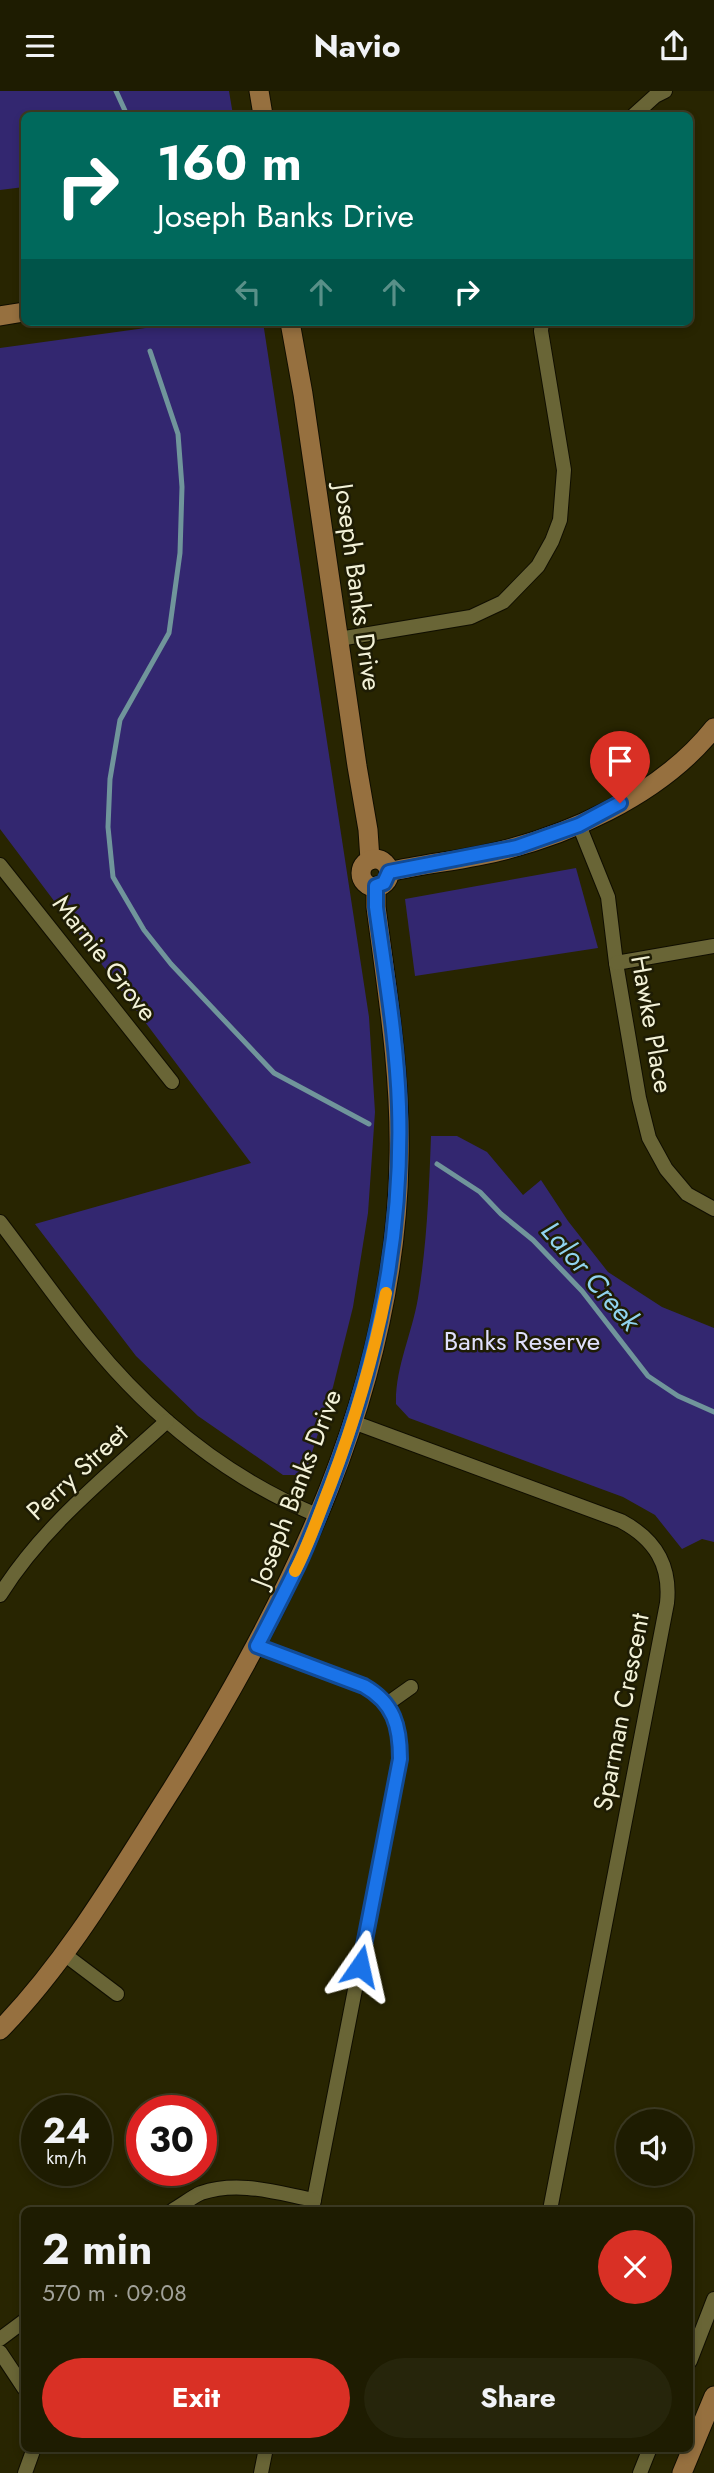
<!DOCTYPE html>
<html lang="en">
<head>
<meta charset="utf-8">
<style>
	:root { --surface:#1e1c01; --page:#26250b; --text:#f1f3f6; --muted:#a1a199; --line:#3c3a23; --accent:#d93025 }
	body { margin:0; font-family:Jost,sans-serif; background:var(--page); color:var(--text); height:100vh; display:flex; flex-direction:column; font-size:26px; white-space:nowrap }
	* { box-sizing:border-box; margin:0 }
	p { font-size:23px; color:var(--muted) }
	.icon { flex:none; width:38px; height:38px; fill:none; stroke:currentColor; stroke-width:2; stroke-linecap:round; stroke-linejoin:round }
	.map { position:relative; flex:1; overflow:hidden }
	.drawer { position:absolute; left:21px; top:2116px; width:672px; height:245px; display:flex; flex-direction:column; background:var(--surface); border-radius:10px; box-shadow:0 4px 10px #0003,0 0 0 2px var(--line) }
	.drawer>* { flex:none }
	.top-card { position:absolute; left:21px; top:21px; width:672px; height:214px; border-radius:10px; box-shadow:0 4px 10px #0003,0 0 0 2px var(--line); background:#00695c; color:#fff; overflow:hidden }
	.buttons { position:absolute; left:616px; top:2018px; display:grid; gap:14px }
	.buttons a { display:grid; place-items:center; width:77px; height:77px; border-radius:50%; background:var(--surface); box-shadow:0 4px 10px #0003,0 0 0 2px var(--line); font-size:35px }
	.speed { position:absolute; left:21px; top:2004px; display:flex; gap:14px; font-size:35px; font-weight:700; text-align:center }
	.speed>* { display:grid; place-content:center; width:91px; height:91px; border-radius:50%; background:var(--surface); box-shadow:0 4px 10px #0003,0 0 0 2px var(--line); line-height:1 }
	.speed small { font-size:18px; font-weight:400 }
	.speed .limit { border:10px solid #d22; background:#fff; color:#111 }
	.pin { position:absolute; display:grid; place-items:center; width:60px; height:60px; color:#fff; margin:-72px -30px; border-radius:50% 50% 50% 0; rotate:-45deg; box-shadow:0 0 7px #0007 }
	.pin .icon { rotate:45deg }
	.me { position:absolute; width:77px; margin:-38px; rotate:11deg; stroke-linejoin:round; filter:drop-shadow(0 0 5px #0008) }
	.turn { display:flex; align-items:center; gap:24px; height:147px; padding:0 21px; font-size:32px }
	.turn .icon { width:91px; height:91px; stroke-width:2.5 }
	.turn b { display:block; font-size:49px; line-height:60px }
	.lanes { display:flex; align-items:center; height:66px; padding:0 21px; background:#0003; justify-content:center; gap:35px; direction:ltr }
	.lanes .off { opacity:.35 }
	.round { display:grid; place-items:center; flex:none; width:74px; height:74px; border-radius:37px; background:var(--page) }
	.summary { display:flex; align-items:center; justify-content:space-between; height:119px; padding:0 21px }
	h1 { font-size:42px; font-weight:700; line-height:52px }
	.cta { display:flex; gap:14px; margin-top:auto; padding:14px 21px }
	.cta a { flex:1; height:80px; border-radius:42px; background:var(--accent); color:#fff; font-size:28px; font-weight:700; line-height:80px; text-align:center }
	.cta a+a { background:var(--page); color:var(--text) }
	header { display:flex; justify-content:space-between; align-items:center; height:91px; padding:0 21px; background:var(--surface); font-size:32px; font-weight:700 }
	.map>svg:first-child { display:block }
	.green { fill:#332770 }
	.lines { fill:none; stroke-linecap:round; stroke-linejoin:round }
	.stream { stroke:#70959b; stroke-width:5 }
	.street-casing { stroke:#100e00; stroke-width:16 }
	.secondary-casing { stroke:#100e00; stroke-width:21 }
	.street { stroke:#696536; stroke-width:14 }
	.secondary { stroke:#96703f; stroke-width:19 }
	.route-casing { stroke:#114b97; stroke-width:18 }
	.route { stroke:#1a73e8; stroke-width:12 }
	.slow { stroke:#f59e0b; stroke-width:12 }
	.labels { text-anchor:middle; dominant-baseline:central; stroke-width:5; stroke-linejoin:round; paint-order:stroke }
	.street-label { font-size:26px; fill:#f3f2d8; stroke:#1e1c04 }
	.park-label { font-size:26px; fill:#e0e0fd; stroke:#1e1c04 }
	.water-label { font-size:28px; font-style:italic; fill:#90d3ee; stroke:#1e1c04 }
</style>
</head>
<body>
<header><svg class="icon" aria-label="menu" viewBox="0 0 24 24"><path d="M4 6h16M4 12h16M4 18h16"/></svg>Navio<svg class="icon" aria-label="share" viewBox="0 0 24 24"><path d="M12 15V3M7 8l5-5 5 5M5 13v7h14v-7"/></svg></header>
<div class="map">
<svg width="714" height="2382" viewBox="0 0 714 2382">
	<rect width="100%" height="100%" fill="#282501"/>
	<!-- green -->
	<g class="green">
		<path d="M0 0H229L233 24H24V96L0 99Z"/>
		<path d="M189 231H263L369 926 375 1021 368 1122 353 1216 333 1296 307 1377 296 1384H283L198 1325 136 1265 35 1133 251 1072 0 738V257Z"/>
		<path d="M576 777 598 857 415 885 405 808Z"/>
		<path d="M431 1045H457L487 1061 523 1104 541 1089 568 1130 608 1181 662 1216 714 1237V1451L702 1448 682 1458 655 1424 623 1406 409 1327 396 1313C395 1277 412 1243 418 1207 427 1153 429 1099 431 1045Z"/>
	</g>
	<g class="lines">
		<!-- stream -->
		<g class="stream">
			<path d="M116 0 127 24"/>
			<path d="M150 260 178 343 182 396 180 462 169 542 120 629 110 688 108 736 113 786 144 839 171 873 274 982 369 1033"/>
			<path d="M437 1073 480 1101 501 1123 533 1149 582 1200 648 1285 678 1305 714 1321"/>
		</g>
		<!-- street casing -->
		<g class="street-casing">
			<g id="street">
				<path d="M634 24 655 5 665 0"/>
				<path d="M339 548 471 526 503 511 538 475 552 450 560 429 564 379 541 240 542 231"/>
				<path d="M579 734 608 806 616 872 639 1007 649 1047 666 1078 687 1103 714 1118"/>
				<path d="M0 774 172 991"/>
				<path d="M616 872 714 855"/>
				<path d="M0 1131C30 1170 59 1212 91 1251 152 1326 229 1388 319 1425"/>
				<path d="M353 1331 621 1430C655 1448 671 1474 667 1512L550 2119"/>
				<path d="M0 1504C43 1435 108 1384 167 1330"/>
				<path d="M257 1555 364 1595C394 1612 400 1634 400 1668L312 2119"/>
				<path d="M387 1613 411 1596"/>
				<path d="M64 1863 117 1903"/>
				<path d="M173 2119C182 2114 192 2106 201 2102 239 2089 277 2102 314 2109"/>
				<path d="M0 2248 24 2230"/>
				<path d="M0 2261 24 2297"/>
				<path d="M690 2270 714 2208"/>
				<path d="M25 2382 34 2357"/>
				<path d="M261 2382 266 2357"/>
				<path d="M640 2382 650 2357"/>
			</g>
		</g>
		<!-- secondary casing -->
		<g class="secondary-casing">
			<g id="secondary">
				<path d="M259 0 263 24"/>
				<path d="M0 225 24 221"/>
				<path d="M290 231 303 303 357 675 368 739 370 769"/>
				<circle cx="375" cy="782" r="14"/>
				<path d="M389 781C418 774 448 771 478 765 563 748 660 705 714 637"/>
				<path d="M0 1939C69 1868 119 1781 172 1698 291 1508 396 1297 399 1068 401 983 387 900 376 816V795"/>
				<path d="M682 2382 714 2305"/>
			</g>
		</g>
		<!-- street -->
		<use href="#street" class="street"/>
		<!-- secondary -->
		<use href="#secondary" class="secondary"/>
	</g>
	<g class="lines">
		<!-- route casing -->
		<g class="route-casing">
			<path id="route" d="M360 1875 400 1668C400 1635 394 1612 364 1595L257 1555C271 1528 285 1501 298 1474 311 1447 321 1418 332 1390 377 1270 403 1146 399 1016 397 949 385 882 376 816V795L384 792 389 781 517 756 579 734 620 712"/>
		</g>
		<!-- route -->
		<use href="#route" class="route"/>
		<!-- slow -->
		<path class="slow" d="M295 1480C309 1453 319 1423 330 1395 354 1332 373 1268 386 1202"/>
	</g>
	<g class="labels">
		<!-- street labels -->
		<g class="street-label">
			<text transform="translate(358 496) rotate(82)">Joseph Banks Drive</text>
			<text transform="translate(105 867) rotate(52)">Marnie Grove</text>
			<text transform="translate(652 933) rotate(80)">Hawke Place</text>
			<text transform="translate(77 1381) rotate(-43)">Perry Street</text>
			<text transform="translate(296 1397) rotate(-69)">Joseph Banks Drive</text>
			<text transform="translate(621 1621) rotate(-79)">Sparman Crescent</text>
		</g>
		<!-- park labels -->
		<g class="park-label">
			<text x="522" y="1250">Banks Reserve</text>
		</g>
		<!-- water labels -->
		<g class="water-label">
			<text transform="translate(591 1185) rotate(49)">Lalor Creek</text>
		</g>
	</g>
</svg>
<div class="buttons">
<a><svg class="icon" aria-label="sound" viewBox="0 0 24 24"><path d="M4 9h4l5-4v14l-5-4H4zM17 9q2 3 0 6"/></svg></a>
</div>
<div class="speed"><div>24<small>km/h</small></div><div class="limit">30</div></div>
<div class="pin" style="left:620px;top:712px;background:#d93025"><svg class="icon" aria-label="arrive" viewBox="0 0 24 24"><path d="M6 21V4h12l-3 4 3 4H6"/></svg></div>
<svg class="me" style="left:360px;top:1875px" viewBox="-20 -20 40 40"><path d="M0-17L14 15 0 8-14 15z" fill="#1a73e8" stroke="#fff" stroke-width="4"/></svg>
<div class="top-card">
<div class="turn"><svg class="icon" aria-label="right" viewBox="0 0 24 24"><path d="M7 20v-9h11M14 6l5 5-5 5"/></svg><div><b>160 m</b>Joseph Banks Drive</div></div>
<div class="lanes"><svg class="icon off" aria-label="left" viewBox="0 0 24 24"><path d="M17 20v-9H6M10 6l-5 5 5 5"/></svg><svg class="icon off" aria-label="ahead" viewBox="0 0 24 24"><path d="M12 20V5M6 11l6-6 6 6"/></svg><svg class="icon off" aria-label="ahead" viewBox="0 0 24 24"><path d="M12 20V5M6 11l6-6 6 6"/></svg><svg class="icon" aria-label="right" viewBox="0 0 24 24"><path d="M7 20v-9h11M14 6l5 5-5 5"/></svg></div>
</div>
<section class="drawer">
<div class="summary"><div><h1>2 min</h1><p>570 m · 09:08</p></div><a class="round" style="background:#d93025;color:#fff"><svg class="icon" aria-label="close" viewBox="0 0 24 24"><path d="M6 6l12 12M18 6L6 18"/></svg></a></div>
<div class="cta"><a>Exit</a><a>Share</a></div>
</section>
</div>
</body>
</html>
